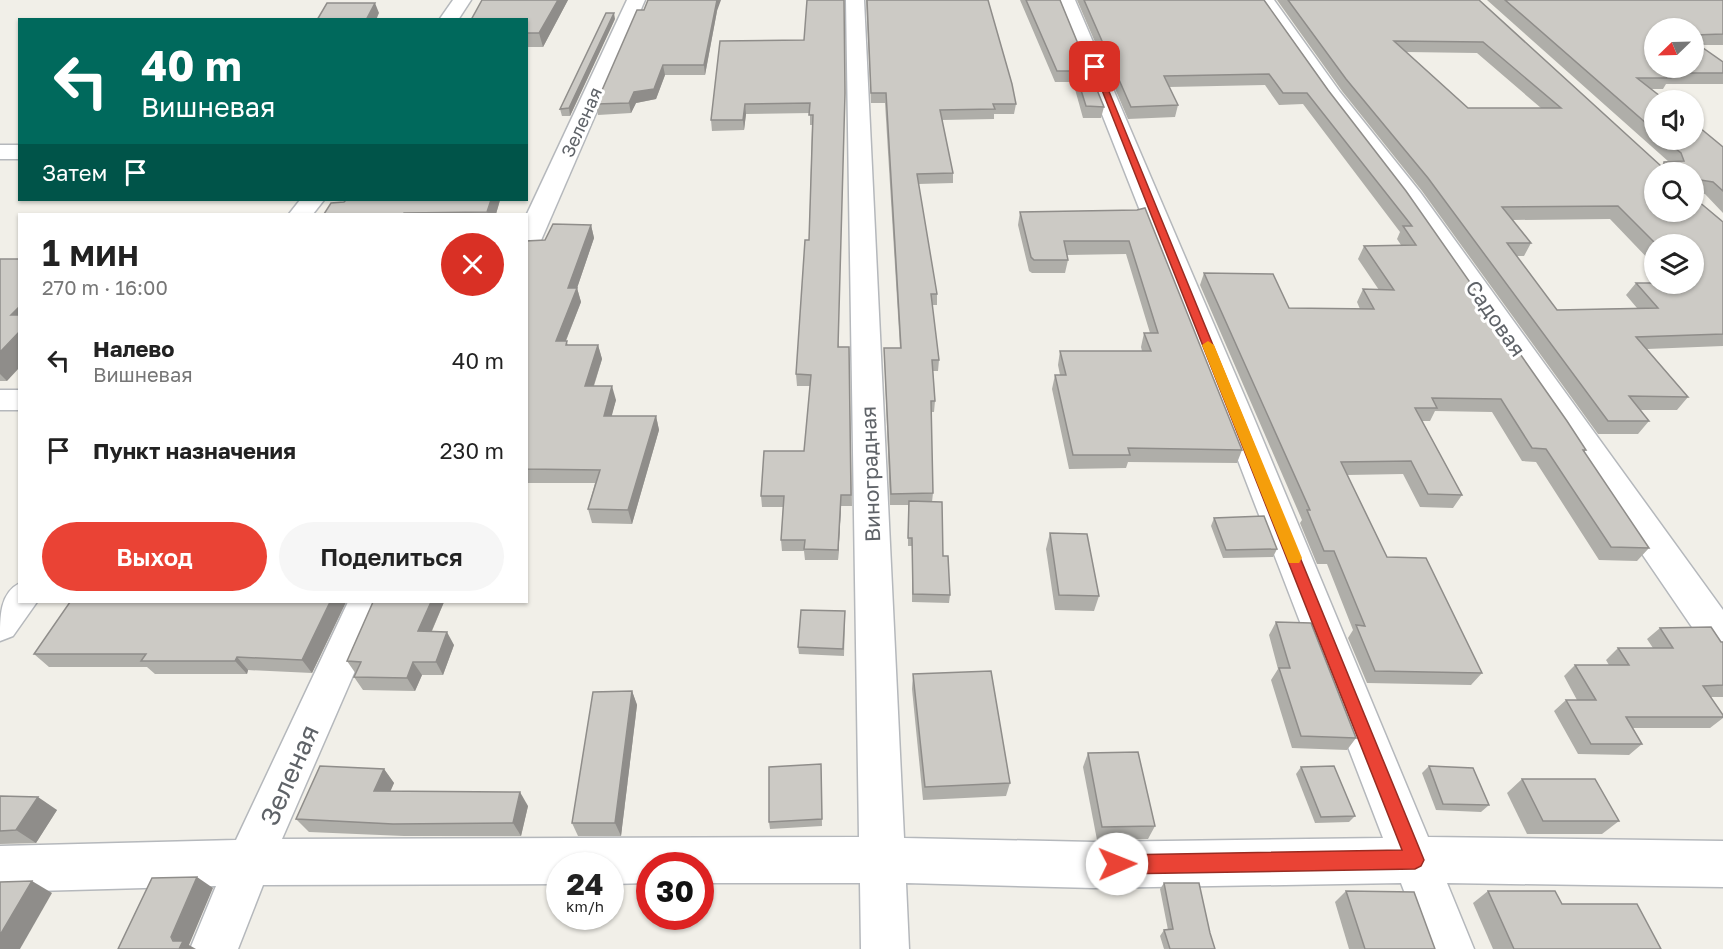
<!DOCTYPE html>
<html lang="ru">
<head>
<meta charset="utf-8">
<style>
	:root { --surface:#fff; --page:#f6f6f6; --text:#222; --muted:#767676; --accent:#ea4335 }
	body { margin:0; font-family:"Golos Text",sans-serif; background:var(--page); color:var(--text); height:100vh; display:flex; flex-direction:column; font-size:22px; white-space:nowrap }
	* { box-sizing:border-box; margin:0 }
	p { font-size:20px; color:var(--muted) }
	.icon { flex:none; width:33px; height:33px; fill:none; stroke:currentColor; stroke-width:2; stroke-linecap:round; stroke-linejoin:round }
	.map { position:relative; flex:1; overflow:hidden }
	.side { position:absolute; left:18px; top:213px; width:510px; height:390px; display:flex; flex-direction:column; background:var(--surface); border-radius:0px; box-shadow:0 2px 4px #0004 }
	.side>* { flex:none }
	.top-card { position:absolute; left:18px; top:18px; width:510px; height:183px; border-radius:0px; box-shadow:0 2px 4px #0004; background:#00695c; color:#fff; overflow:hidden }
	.needle { width:39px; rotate:247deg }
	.buttons { position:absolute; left:1644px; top:18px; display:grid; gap:12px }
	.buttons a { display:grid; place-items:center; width:60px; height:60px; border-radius:50%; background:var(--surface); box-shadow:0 2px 4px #0004; font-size:30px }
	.speed { position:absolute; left:546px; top:852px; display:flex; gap:12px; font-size:30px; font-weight:700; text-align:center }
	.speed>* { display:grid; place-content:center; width:78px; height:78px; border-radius:50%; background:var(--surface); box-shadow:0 2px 4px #0004; line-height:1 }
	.speed small { font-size:15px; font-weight:400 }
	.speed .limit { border:9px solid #d22; background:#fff; color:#111 }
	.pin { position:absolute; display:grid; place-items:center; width:51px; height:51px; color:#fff; margin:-26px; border-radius:12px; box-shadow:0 3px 9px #0006 }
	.me { position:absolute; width:66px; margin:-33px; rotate:89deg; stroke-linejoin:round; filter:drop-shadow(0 0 4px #0008) }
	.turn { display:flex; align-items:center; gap:21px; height:126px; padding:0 24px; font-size:27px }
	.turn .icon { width:78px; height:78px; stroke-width:2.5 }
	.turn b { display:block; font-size:42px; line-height:51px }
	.then { display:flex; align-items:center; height:57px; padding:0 24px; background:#0003; gap:12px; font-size:22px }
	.round { display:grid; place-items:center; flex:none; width:63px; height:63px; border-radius:32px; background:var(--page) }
	.headline { display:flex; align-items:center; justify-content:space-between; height:102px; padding:0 24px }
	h1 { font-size:36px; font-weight:600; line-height:45px }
	.button { display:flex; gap:12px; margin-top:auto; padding:12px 24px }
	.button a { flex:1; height:69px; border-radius:36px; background:var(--accent); color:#fff; font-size:24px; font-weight:600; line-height:69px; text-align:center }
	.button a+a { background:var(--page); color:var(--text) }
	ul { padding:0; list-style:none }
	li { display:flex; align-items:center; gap:18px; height:90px; padding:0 24px }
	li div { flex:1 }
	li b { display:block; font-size:22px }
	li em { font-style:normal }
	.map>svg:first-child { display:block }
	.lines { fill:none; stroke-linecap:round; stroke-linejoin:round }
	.minor-casing { stroke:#b5b8bc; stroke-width:3 }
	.minor { fill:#fff; fill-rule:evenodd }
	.wall { fill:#afaea9; fill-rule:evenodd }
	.shaded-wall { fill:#8f8d8a }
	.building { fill:#cccac5; stroke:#8f8d8a; stroke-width:1.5; fill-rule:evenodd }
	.route { fill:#ea4335; stroke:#982c22; stroke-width:1.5 }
	.slow { fill:#f59e0b }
	.labels { text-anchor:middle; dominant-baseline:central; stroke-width:6; stroke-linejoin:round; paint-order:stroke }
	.far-street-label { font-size:18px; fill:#5f6368; stroke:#fff }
	.street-label { font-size:21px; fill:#5f6368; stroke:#fff }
	.near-street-label { font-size:26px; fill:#5f6368; stroke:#fff }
</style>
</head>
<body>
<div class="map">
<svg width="1723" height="949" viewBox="0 0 1723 949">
	<rect width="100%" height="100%" fill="#f1efe8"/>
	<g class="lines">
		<!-- minor casing -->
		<g class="minor-casing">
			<g id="minor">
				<path d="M453 0H471L458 20H439Z"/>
				<path d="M627 0H645L539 245 535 250 526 253V216Z"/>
				<path d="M846 0H864L904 838 1094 842 1383 838 1221 416 1057 0H1075L1253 416 1428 837 1723 841V887L1447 883 1474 949H1426L1401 883 1094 888 906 883 909 949H861L860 883H700V866H650V883L610 884V866H560V884L263 885 238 949H190L216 886 0 892V846L236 840 348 602H385L282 839 859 837Z"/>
				<path d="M1256 0H1274L1340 92 1420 192 1723 610V656L1709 652 1402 202 1326 100Z"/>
				<rect x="0" y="145" width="20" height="14"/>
				<path d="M300 200H324L313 214H289Z"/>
				<rect x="0" y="390" width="20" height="20"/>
				<path d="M20 583V602H37L13 636 0 641C0 615 0 593 20 583Z"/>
			</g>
		</g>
		<!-- minor -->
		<use href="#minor" class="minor"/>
	</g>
	<!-- wall -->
	<g class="wall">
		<path d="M482 0H568L543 47H527L526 48V20Z"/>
		<path d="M866 0H988L1016 104 1014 114H994V119L942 120 953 173V183L918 184 937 294V305H932L939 360 938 371H933L935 401 934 412H931L933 493 932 502 943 556 950 595 949 603 912 602V546H908V505H890L884 348H900L885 103H871Z"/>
		<path d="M1020 0H1060L1104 107 1101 118H1083L1073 82H1055Z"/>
		<path d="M1077 0H1264L1586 450 1584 452 1649 548 1637 561 1599 560 1536 462 1522 461 1492 412 1435 411 1430 421H1422L1462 495 1453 508 1420 507 1403 474 1347 475 1387 557 1482 673 1471 685 1367 683 1348 638 1353 630 1327 564H1317L1300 523 1302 520 1200 285 1204 273 1289 308 1360 309 1357 302 1363 289 1379 290 1358 259 1364 246 1401 245 1397 239 1400 232 1303 104 1279 105 1265 85 1169 87 1178 105 1175 117 1128 119Z"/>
		<path d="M1277 0H1479L1661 166 1664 162H1669L1487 0H1723V45H1701L1700 46 1723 63V84H1666L1663 89H1651L1654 100V140H1694L1723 147V213L1705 194 1700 193 1698 201 1723 222V346L1647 349 1688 397 1677 410H1640L1649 421 1638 434H1598L1422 191 1342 91ZM1694 28V68H1654ZM1406 52 1477 53 1541 108H1468ZM1610 219 1654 265V244H1694V284L1636 283 1626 295 1637 308 1557 310 1516 256H1524L1531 243 1512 220Z"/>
		<path d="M717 11 705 75H665L656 99 636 103 631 113 598 115 596 104Z"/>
		<path d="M615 19 570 116H562L560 109Z"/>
		<path d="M804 40 839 347H849L852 506H841L838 560H805L804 551H782L781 540 783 507H762L761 496 804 451 810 386H797L796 374 809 240 812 125H810V113L746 114 744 130 712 131 711 120Z"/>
		<path d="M500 200 496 214H324Z"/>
		<path d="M1137 210 1242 450 1237 463 1128 462 1126 468 1069 469 1052 389 1055 375H1060L1058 365 1060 351H1142L1141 347 1144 333H1150L1126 254 1067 255 1068 260 1065 273H1032L1029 271 1018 225 1020 212Z"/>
		<path d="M591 225 594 238 577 288 581 302 566 341 568 345H598L602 359 594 386 616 400 611 416H656L659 430 632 524 592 523 588 509 595 483H526V241L545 240Z"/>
		<path d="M0 259 7 381H0Z"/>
		<path d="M1214 518 1277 549 1273 557 1223 558 1211 526Z"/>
		<path d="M1050 533 1099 596 1094 611 1055 610 1046 549Z"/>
		<path d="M346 602 312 673 248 670 247 674H155L147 667H49L34 654Z"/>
		<path d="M373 602H444L432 631 454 645 443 675H422L415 691 363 690 354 677 356 674 347 661Z"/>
		<path d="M845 619 844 656 799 654 798 647Z"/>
		<path d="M1276 622 1356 738 1347 750 1292 748 1271 680 1278 669 1269 635Z"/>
		<path d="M1660 628 1723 642V697H1710L1723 715V718L1710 728H1633L1642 744 1629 755 1578 754 1554 711 1566 700H1577L1564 676 1575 665H1609L1606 660 1618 648H1653L1647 639Z"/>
		<path d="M913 674 1010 783 1006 796 923 800 912 689Z"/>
		<path d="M632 691 637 705 621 836H578L572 823Z"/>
		<path d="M1088 753 1155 826 1148 839 1097 840 1083 767Z"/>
		<path d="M821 764 822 826 770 829 769 822Z"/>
		<path d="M1429 766 1489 805 1481 812 1436 810 1422 773Z"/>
		<path d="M1301 767 1355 816 1349 822 1315 823 1296 774Z"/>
		<path d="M384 769 394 783 390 791 528 806 521 836H404L309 832 296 819Z"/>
		<path d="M1522 779 1619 821 1602 834H1527L1507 793Z"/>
		<path d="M0 796 57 810 36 843 0 844Z"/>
		<path d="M1164 883 1210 933 1215 949H1164L1160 936 1164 930H1168L1160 889Z"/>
		<path d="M1346 891 1435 949H1349L1335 902Z"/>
		<path d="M1488 891 1562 904 1661 949H1493L1473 903Z"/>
	</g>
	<!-- shaded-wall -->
	<g class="shaded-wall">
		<path d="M558 0H568L543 47 539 33Z"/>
		<path d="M717 0H721L717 11 705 75 704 65Z"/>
		<path d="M375 3 379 13 376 20H366Z"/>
		<path d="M614 13 615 19 570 116 569 108Z"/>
		<path d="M663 65 665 75 656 99 636 103 631 113 629 103 634 92Z"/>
		<path d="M745 104 746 114 744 130 743 120Z"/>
		<path d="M491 200H500L496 214H488L487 212Z"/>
		<path d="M591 225 594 238 573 300 577 288 581 302 560 355 556 341 568 288Z"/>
		<path d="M20 306V325L11 315Z"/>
		<path d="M20 331V367L7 381 0 374V352Z"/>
		<path d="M598 345 602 359 589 400 585 386Z"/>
		<path d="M612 386 616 400 608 430 604 416Z"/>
		<path d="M656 416 659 430 632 524 628 510Z"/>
		<path d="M841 495V506L838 560V550Z"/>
		<path d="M330 602H346L312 673 302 660Z"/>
		<path d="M431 602H444L426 644 418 631Z"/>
		<path d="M447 632 454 645 443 675 436 662Z"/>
		<path d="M237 657 248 670 247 674 235 661Z"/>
		<path d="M413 662 422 675 415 691 407 678Z"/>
		<path d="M632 691 637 705 621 836 615 823Z"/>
		<path d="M384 769 394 783 385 804 374 791Z"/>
		<path d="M520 792 528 806 521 836 513 823Z"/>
		<path d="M38 797 57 810 36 843 16 830Z"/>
		<path d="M197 877 213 888 189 945 196 949H179L171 937Z"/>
		<path d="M32 881 52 893 20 949H0V935Z"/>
	</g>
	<!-- building -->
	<g class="building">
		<path d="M482 0H558L539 33H526V20H471Z"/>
		<path d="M648 0H717L704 65H663L654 89 634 92 629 103 596 104 637 10H644Z"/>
		<path d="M807 0H844L845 93 838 347H849L851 495H841L838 550 804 549 805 540H781L784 496H761L764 451H804L811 375 796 374 805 240H809L813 115H809L810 103 745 104 743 120H711L720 41 804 40Z"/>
		<path d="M867 0H988L1012 84 1016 104H993L995 109 940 110 953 173 917 174 937 294H931L939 360H932L935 401H931L933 493 891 494 884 348H901L886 93H871Z"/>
		<path d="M1026 0H1060L1104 107 1086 106 1075 71H1057Z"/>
		<path d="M1084 0H1264L1328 90 1406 191 1567 421 1586 450H1583L1649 548 1611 547 1546 449 1532 448 1501 399 1432 398 1437 408H1415L1462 495 1428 494 1411 461 1341 462 1387 557 1426 558 1482 673 1375 671 1356 625 1365 626 1334 551H1324L1307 510H1310L1204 273 1273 274 1289 308 1374 309 1363 289 1394 290 1364 246 1416 245 1403 226H1412L1307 93H1283L1269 74 1164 76 1178 105 1131 107Z"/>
		<path d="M1288 0H1479L1661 166H1664V162L1684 161 1681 153 1665 140H1694V123L1723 147V191L1713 182 1701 180 1698 201 1723 222V334L1636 337 1688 397 1629 396 1649 421H1608L1428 178 1346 79ZM1394 41 1483 42 1561 108H1468ZM1654 172H1694V212H1654ZM1618 206 1656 244H1694V282L1695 283 1654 284V283H1636L1658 308 1557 310 1507 243H1531L1502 207Z"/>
		<path d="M1505 0H1723V34L1694 35V28H1654V68H1694V38L1702 43H1696L1723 62V73H1664L1670 78H1637L1665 100H1654V130Z"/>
		<path d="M327 3H375L366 20H317Z"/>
		<path d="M606 13H614L569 108 560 109Z"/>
		<path d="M346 200H491L487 212 404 213 403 214H324L331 203 344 202Z"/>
		<path d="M1145 208 1242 450 1128 448 1130 455H1073L1055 375H1066L1060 351H1151L1144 333H1158L1129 241H1064L1068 260H1034L1031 257 1020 212 1137 210Z"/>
		<path d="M553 224 591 225 568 288H577L556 341H567L566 345H598L585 386H612L604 416H656L628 510 588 509 600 470 526 469V241L545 240Z"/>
		<path d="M0 259H20V306L11 315H20V331L0 352Z"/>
		<path d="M909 501 942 502 943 556H948L950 595 913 594 912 538H908Z"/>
		<path d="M1264 516 1277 549 1226 550 1214 518Z"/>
		<path d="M1050 533 1087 534 1099 596 1059 595Z"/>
		<path d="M70 602H330L302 660 237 657 235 661H141L146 654H34Z"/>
		<path d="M373 602H431L418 631 447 632 436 662H413L407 678 354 677 361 662 347 661Z"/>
		<path d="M801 610 845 611 843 649 798 647Z"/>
		<path d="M1276 622 1311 623 1356 738 1301 736 1279 668H1290Z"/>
		<path d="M1711 627 1721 642H1723V685L1703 686 1723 715V717H1626L1642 744H1591L1566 700H1596L1575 665H1629L1618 648H1673L1660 628Z"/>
		<path d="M991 671 1010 783 925 787 913 674Z"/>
		<path d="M632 691 615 823H572L593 692Z"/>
		<path d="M1138 752 1155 826 1102 827 1088 753Z"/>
		<path d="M821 764 822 819 769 822V767Z"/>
		<path d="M320 766 384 769 374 791 520 792 513 823 393 824 296 819Z"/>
		<path d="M1334 766 1355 816 1321 817 1301 767Z"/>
		<path d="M1429 766 1473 768 1489 805 1443 804Z"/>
		<path d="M1522 779H1595L1619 821H1543Z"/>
		<path d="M0 796 38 797 16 830 0 831Z"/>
		<path d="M197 877 171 937 173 941H183L179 949H118L152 878Z"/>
		<path d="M32 881 0 935V882Z"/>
		<path d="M1164 883H1199L1210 933 1215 949H1170L1164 930 1173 929Z"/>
		<path d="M1346 891 1414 892 1435 949H1365Z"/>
		<path d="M1488 891H1555L1562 904H1637L1661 949H1514Z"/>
	</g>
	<!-- route -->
	<path class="route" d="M1092 65 1099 67 1424 860 1421 866 1415 869 1117 874 1111 871 1108 864 1111 858 1117 855 1402 850Z"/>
	<!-- slow -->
	<path class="slow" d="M1208 341 1214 345 1302 558 1299 563H1289L1287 558 1202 345Z"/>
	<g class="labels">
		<!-- far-street labels -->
		<g class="far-street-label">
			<text transform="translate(581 122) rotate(-66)">Зеленая</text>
		</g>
		<!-- street labels -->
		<g class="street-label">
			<text transform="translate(1496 318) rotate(55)">Садовая</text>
			<text transform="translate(870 474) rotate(-92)">Виноградная</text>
		</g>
		<!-- near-street labels -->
		<g class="near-street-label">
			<text transform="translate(289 775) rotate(-66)">Зеленая</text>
		</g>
	</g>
</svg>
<div class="buttons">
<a><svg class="needle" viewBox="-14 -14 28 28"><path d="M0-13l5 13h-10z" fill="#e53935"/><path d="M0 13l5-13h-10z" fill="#767676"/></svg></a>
<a><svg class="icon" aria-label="sound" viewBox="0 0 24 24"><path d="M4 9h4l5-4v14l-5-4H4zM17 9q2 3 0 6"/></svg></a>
<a><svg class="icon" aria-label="search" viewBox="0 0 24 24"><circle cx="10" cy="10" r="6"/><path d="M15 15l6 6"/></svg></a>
<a><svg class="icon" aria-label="layers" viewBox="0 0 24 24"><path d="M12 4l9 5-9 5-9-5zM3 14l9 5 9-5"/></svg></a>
</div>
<div class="speed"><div>24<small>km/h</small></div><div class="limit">30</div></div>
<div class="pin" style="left:1095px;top:67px;background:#d93025"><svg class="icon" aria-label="arrive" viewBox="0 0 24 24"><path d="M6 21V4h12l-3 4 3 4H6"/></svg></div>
<svg class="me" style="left:1117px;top:864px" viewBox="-20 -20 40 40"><circle r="19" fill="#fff"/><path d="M0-13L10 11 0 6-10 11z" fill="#ea4335"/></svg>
<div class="top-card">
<div class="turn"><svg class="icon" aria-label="left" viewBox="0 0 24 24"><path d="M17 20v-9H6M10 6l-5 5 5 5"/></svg><div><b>40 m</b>Вишневая</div></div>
<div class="then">Затем<svg class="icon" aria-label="arrive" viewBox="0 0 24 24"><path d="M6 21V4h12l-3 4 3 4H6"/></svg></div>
</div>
<section class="side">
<div class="headline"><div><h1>1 мин</h1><p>270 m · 16:00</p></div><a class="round" style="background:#d93025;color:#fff"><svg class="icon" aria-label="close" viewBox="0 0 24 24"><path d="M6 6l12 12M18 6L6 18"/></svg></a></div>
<ul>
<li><svg class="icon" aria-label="left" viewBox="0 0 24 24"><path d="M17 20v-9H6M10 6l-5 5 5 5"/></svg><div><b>Налево</b><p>Вишневая</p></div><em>40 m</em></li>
<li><svg class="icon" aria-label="arrive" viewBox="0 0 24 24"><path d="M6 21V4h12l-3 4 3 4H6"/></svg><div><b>Пункт назначения</b></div><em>230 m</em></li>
</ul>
<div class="button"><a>Выход</a><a>Поделиться</a></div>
</section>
</div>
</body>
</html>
